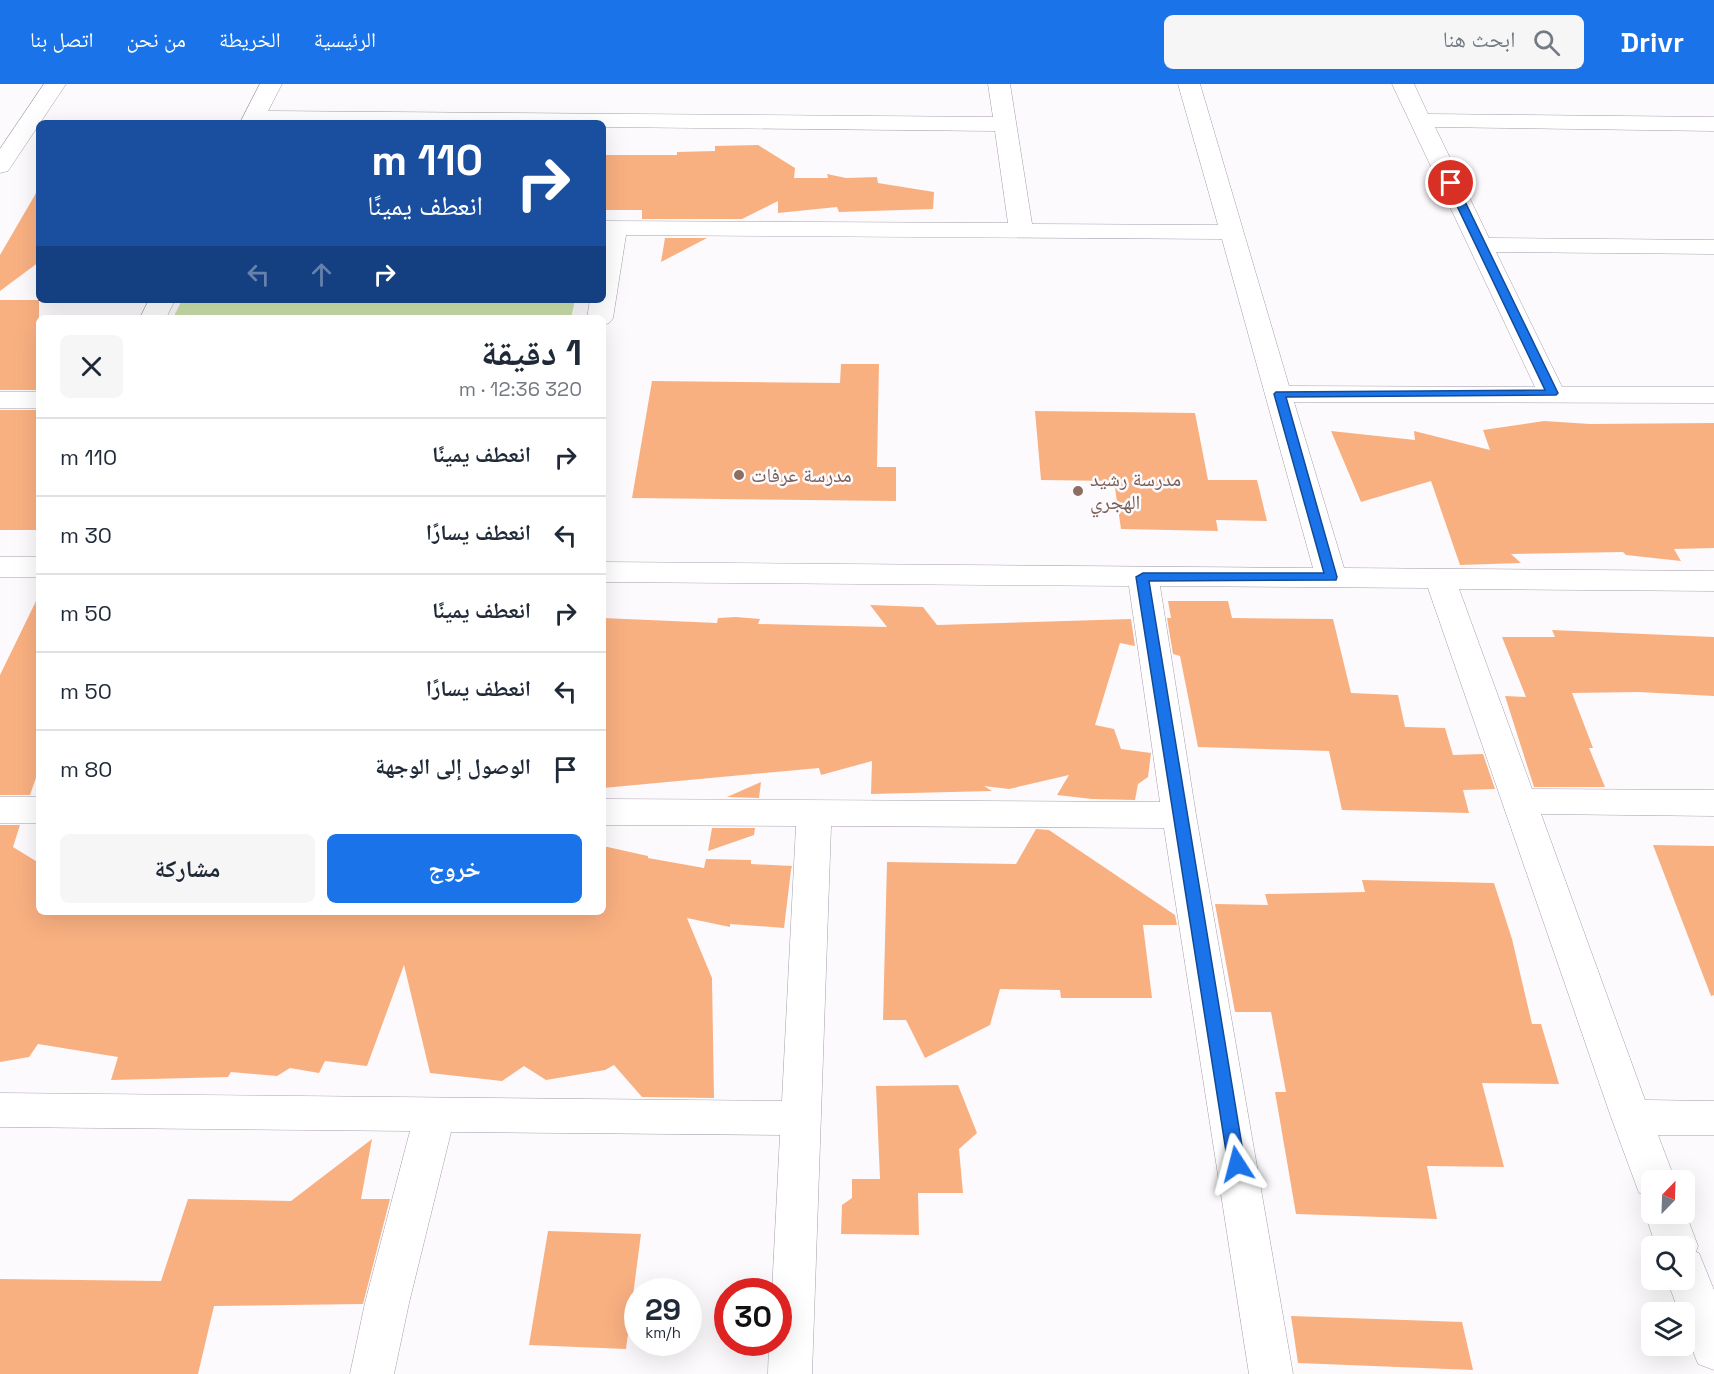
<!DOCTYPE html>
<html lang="ar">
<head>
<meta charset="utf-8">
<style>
	:root { --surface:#fff; --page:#f6f6f7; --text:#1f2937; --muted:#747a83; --line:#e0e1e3; --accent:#1a73e8 }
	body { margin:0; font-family:"Space Grotesk","Noto Naskh Arabic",sans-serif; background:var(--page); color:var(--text); direction:rtl; height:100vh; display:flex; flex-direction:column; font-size:22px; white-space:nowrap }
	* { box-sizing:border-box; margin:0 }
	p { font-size:20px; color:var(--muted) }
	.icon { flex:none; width:33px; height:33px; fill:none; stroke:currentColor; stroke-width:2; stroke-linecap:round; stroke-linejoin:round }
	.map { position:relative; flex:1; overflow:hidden; direction:ltr }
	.panel { position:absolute; left:36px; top:231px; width:570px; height:600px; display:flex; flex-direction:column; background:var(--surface); border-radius:9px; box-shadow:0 6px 24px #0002; direction:rtl }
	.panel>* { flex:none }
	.banner { position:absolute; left:36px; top:36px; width:570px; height:183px; border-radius:9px; box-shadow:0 6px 24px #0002; direction:rtl; background:#1a4fa0; color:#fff; overflow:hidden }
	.needle { width:39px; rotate:23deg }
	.tools { position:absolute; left:1641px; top:1086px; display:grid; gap:12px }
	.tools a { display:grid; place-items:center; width:54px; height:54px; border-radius:9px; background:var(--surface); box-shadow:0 6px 24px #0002; font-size:30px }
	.speed { position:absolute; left:624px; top:1194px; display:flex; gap:12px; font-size:30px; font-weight:700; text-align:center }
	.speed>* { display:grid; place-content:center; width:78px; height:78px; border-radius:50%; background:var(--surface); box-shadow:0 6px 24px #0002; line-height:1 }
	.speed small { font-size:15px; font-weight:400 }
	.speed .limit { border:9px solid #d22; background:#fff; color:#111 }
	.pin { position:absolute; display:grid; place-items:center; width:51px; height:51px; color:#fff; margin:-26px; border:3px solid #fff; border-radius:50%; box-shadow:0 2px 6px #0007 }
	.me { position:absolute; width:66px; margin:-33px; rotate:351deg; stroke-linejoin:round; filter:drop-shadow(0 0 4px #0008) }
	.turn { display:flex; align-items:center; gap:21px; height:126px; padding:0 24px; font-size:27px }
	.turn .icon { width:78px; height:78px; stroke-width:2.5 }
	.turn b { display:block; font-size:42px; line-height:51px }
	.lanes { display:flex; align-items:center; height:57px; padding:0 24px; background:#0003; justify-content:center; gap:30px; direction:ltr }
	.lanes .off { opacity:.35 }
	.round { display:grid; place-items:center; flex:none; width:63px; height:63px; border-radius:9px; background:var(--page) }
	.headline { display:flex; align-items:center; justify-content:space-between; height:102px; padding:0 24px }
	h1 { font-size:36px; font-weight:700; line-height:45px }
	.primary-button { display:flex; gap:12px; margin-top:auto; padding:12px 24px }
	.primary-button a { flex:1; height:69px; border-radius:9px; background:var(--accent); color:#fff; font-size:24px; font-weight:700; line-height:69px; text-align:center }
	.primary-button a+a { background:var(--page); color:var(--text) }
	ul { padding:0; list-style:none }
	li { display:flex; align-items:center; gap:18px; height:78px; padding:0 24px; border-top:2px solid var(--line) }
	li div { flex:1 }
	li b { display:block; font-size:22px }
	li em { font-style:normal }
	header { display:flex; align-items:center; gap:36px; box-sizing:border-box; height:84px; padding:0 30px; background:var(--accent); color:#fff }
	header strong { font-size:28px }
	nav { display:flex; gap:33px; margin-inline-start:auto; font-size:21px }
	.search { width:420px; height:54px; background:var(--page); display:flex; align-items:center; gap:15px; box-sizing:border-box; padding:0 21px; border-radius:9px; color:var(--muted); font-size:22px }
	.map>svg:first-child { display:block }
	.green { fill:#cce1ac }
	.building { fill:#f9b081 }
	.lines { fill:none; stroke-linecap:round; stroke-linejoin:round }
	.minor-casing { stroke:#a59eab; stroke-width:1 }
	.minor { fill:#fff; fill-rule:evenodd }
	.route { fill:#1a73e8; stroke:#114b97; stroke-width:1.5 }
	.education-dot { fill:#8d6e63; stroke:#fcfafd; stroke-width:2 }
	.labels { text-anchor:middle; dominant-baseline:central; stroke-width:5; stroke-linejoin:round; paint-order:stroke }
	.education-label { font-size:20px; fill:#785e54; stroke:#fcfafd; text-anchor:start }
</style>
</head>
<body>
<header>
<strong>Drivr</strong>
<div class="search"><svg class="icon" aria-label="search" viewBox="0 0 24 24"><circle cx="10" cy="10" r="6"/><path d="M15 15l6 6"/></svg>ابحث هنا</div>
<nav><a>الرئيسية</a><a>الخريطة</a><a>من نحن</a><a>اتصل بنا</a></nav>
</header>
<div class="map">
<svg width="1714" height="1290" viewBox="0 0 1714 1290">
	<rect width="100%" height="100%" fill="#fcfafd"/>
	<!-- green -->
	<path class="green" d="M182 216H575L571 234H173Z"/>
	<!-- building -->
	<g class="building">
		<path d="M758 61 795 84 794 94H828L827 90 846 94 877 93 878 99 934 108 933 125 839 128 837 123 778 129V117L742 135H642V126H603V71H677V68L715 67V62Z"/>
		<path d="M39 104V178L0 207V171Z"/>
		<path d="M665 154H707L661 178Z"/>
		<rect x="0" y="216" width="39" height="90"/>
		<path d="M841 280H879L877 383H896V417L632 414 652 297 840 299Z"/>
		<rect x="0" y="326" width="39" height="120"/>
		<path d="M1035 327 1195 329 1208 396H1257L1267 437 1216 436 1218 447 1121 445 1114 397 1041 396Z"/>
		<path d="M1544 337 1590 340 1714 339V464L1674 465 1681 477 1626 471 1623 468 1511 470 1521 479 1460 481 1431 397 1361 418 1331 347 1415 356 1414 347 1490 366 1483 346Z"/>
		<path d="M39 511V685L30 711H0V591Z"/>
		<path d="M1168 517H1228L1232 534 1333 535 1351 609 1398 611 1405 643 1445 644 1453 671 1483 670 1495 705 1463 706 1469 729 1342 726 1329 667 1198 663 1180 572 1173 570 1167 534H1171Z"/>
		<path d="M870 521 923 523 937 541 1131 535 1135 562 1120 559 1095 641 1114 645 1121 665 1151 669 1148 693 1138 700 1135 716 1092 715 1057 711 1069 691 1009 705 984 702 992 707 871 710 872 677 821 691 819 684 603 704V534L717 539 718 534 736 533 760 535 758 540 887 543Z"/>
		<path d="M1552 546 1714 553V612L1638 608 1572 609 1593 664H1589L1605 703H1534L1505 612 1526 613 1502 553H1555Z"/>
		<path d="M761 698 759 714 727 713Z"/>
		<path d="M0 741H20L13 763 39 779V828H603V762L648 772V774L704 784 706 775 751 776V780L792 782 791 786 784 844 730 840V843L687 834 712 894 714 1014 642 1013 614 981 605 986 546 996 524 982 502 997 430 989 404 881 367 982 325 977 319 989 290 984 277 992 231 988 228 993 111 996 118 973 38 960 29 973 0 978Z"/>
		<path d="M712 744H755L754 751 708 767Z"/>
		<path d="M1036 745 1049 746 1175 831 1177 841H1143L1152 914H1061L1060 906 1000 905 990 941 925 974 906 936H883L887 778 1016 780Z"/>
		<path d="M1653 761 1714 762V911L1711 912Z"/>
		<path d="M1362 796 1494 799 1512 855 1532 940H1541L1559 1000 1482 999 1504 1083 1427 1082 1437 1135 1296 1130 1275 1008H1286L1271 928H1235L1215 820 1268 821 1265 810 1365 808Z"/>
		<path d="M958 1001 977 1049 959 1065 963 1109H918L919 1151 841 1150 842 1121 852 1114V1095H880L876 1002Z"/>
		<path d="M372 1055 361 1115H390L363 1220 214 1222 198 1290H0V1195L161 1197 188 1115 291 1117Z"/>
		<path d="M548 1147 641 1150 626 1265 529 1261Z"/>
		<path d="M1291 1232 1462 1238 1473 1286 1298 1279Z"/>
	</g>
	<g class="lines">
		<!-- minor casing -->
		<g class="minor-casing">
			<g id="minor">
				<path d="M44 0H66L8 87 0 89V65Z"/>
				<path d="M260 0H282L268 27 993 33 988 0H1010L1032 140 1218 141 1178 0H1200L1289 302 1535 303 1392 0H1414L1428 30 1714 33V47L1435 43 1489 154 1714 156V170L1496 168 1562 303H1714V319L1294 318 1344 484 1714 487V507L1459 505 1532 705 1714 706V732L1541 730 1645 1016 1714 1017V1051H1658L1675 1096H1652V1113L1639 1109 1611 1033 1428 504 1160 502 1196 731 1293 1290H1249L1164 744 831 742 812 1290H768L769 1258H778V1208H772L780 1051 451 1048 409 1219 394 1290H350L365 1219 410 1047 0 1043V1009L782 1017 796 742 603 741V715L1160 718 1129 502 603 498V478L1313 484 1222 155 626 151 613 234 609 239 603 241V234H587L590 216H603V137L1008 139 995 47 603 43V39H240Z"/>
				<path d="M149 216H175L166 234H140Z"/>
				<rect x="0" y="308" width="39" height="16"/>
				<rect x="0" y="473" width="39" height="20"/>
				<rect x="0" y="713" width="39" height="26"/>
				<path d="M1652 1117V1130H1684V1125L1698 1162 1696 1168 1699 1169 1714 1206V1286L1698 1280 1684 1244V1228H1679L1667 1196H1684V1162H1656L1645 1130Z"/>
			</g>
		</g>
		<!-- minor -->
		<use href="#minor" class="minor"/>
	</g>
	<!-- route -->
	<path class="route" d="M1451 96 1456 99 1558 309 1556 311 1286 313 1337 493 1336 496 1149 497 1245 1080 1243 1086 1237 1088 1231 1086 1228 1080 1136 493 1143 489H1324L1274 310 1276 308 1545 306 1446 99Z"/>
	<!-- markers -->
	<g class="education-dot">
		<circle cx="739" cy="391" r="6"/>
		<circle cx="1078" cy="407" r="6"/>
	</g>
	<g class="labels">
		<!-- education labels -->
		<g class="education-label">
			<text x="751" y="391">مدرسة عرفات</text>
			<text x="1090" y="395">مدرسة رشيد<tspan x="1090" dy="23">الهجري</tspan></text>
		</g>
	</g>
</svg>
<div class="tools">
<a><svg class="needle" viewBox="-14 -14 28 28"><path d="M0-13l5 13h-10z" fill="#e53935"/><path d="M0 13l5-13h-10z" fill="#747a83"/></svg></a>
<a><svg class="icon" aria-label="search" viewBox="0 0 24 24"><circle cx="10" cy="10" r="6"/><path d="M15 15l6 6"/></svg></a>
<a><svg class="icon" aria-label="layers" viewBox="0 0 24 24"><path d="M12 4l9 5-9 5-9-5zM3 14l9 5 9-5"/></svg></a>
</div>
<div class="speed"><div>29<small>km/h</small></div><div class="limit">30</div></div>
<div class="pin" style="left:1451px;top:99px;background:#d93025"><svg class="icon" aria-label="arrive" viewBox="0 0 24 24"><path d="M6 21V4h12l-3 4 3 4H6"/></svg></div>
<svg class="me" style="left:1237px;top:1080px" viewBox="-20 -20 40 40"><path d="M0-17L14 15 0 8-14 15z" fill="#1a73e8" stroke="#fff" stroke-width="4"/></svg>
<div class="banner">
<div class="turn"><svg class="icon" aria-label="right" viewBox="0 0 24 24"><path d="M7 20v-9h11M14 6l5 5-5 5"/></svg><div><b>110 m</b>انعطف يمينًا</div></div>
<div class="lanes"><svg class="icon off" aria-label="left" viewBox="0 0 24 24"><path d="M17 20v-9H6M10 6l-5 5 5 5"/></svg><svg class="icon off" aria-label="ahead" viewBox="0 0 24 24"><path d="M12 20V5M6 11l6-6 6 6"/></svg><svg class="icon" aria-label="right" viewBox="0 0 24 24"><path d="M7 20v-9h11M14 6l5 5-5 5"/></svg></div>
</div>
<section class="panel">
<div class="headline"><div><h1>1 دقيقة</h1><p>320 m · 12:36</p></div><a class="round"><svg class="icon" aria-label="close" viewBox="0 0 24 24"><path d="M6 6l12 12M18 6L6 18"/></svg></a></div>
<ul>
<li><svg class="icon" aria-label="right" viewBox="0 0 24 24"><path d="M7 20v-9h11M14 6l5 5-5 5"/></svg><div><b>انعطف يمينًا</b></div><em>110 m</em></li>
<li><svg class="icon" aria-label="left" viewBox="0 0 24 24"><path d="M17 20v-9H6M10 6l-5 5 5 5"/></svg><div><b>انعطف يسارًا</b></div><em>30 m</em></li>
<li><svg class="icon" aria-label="right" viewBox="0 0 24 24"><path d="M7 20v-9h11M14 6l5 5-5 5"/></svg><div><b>انعطف يمينًا</b></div><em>50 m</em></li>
<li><svg class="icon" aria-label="left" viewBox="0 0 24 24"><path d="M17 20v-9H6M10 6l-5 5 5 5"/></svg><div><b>انعطف يسارًا</b></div><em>50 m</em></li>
<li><svg class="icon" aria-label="arrive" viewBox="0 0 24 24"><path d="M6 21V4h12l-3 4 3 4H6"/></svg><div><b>الوصول إلى الوجهة</b></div><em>80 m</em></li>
</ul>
<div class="primary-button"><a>خروج</a><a>مشاركة</a></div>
</section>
</div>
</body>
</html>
